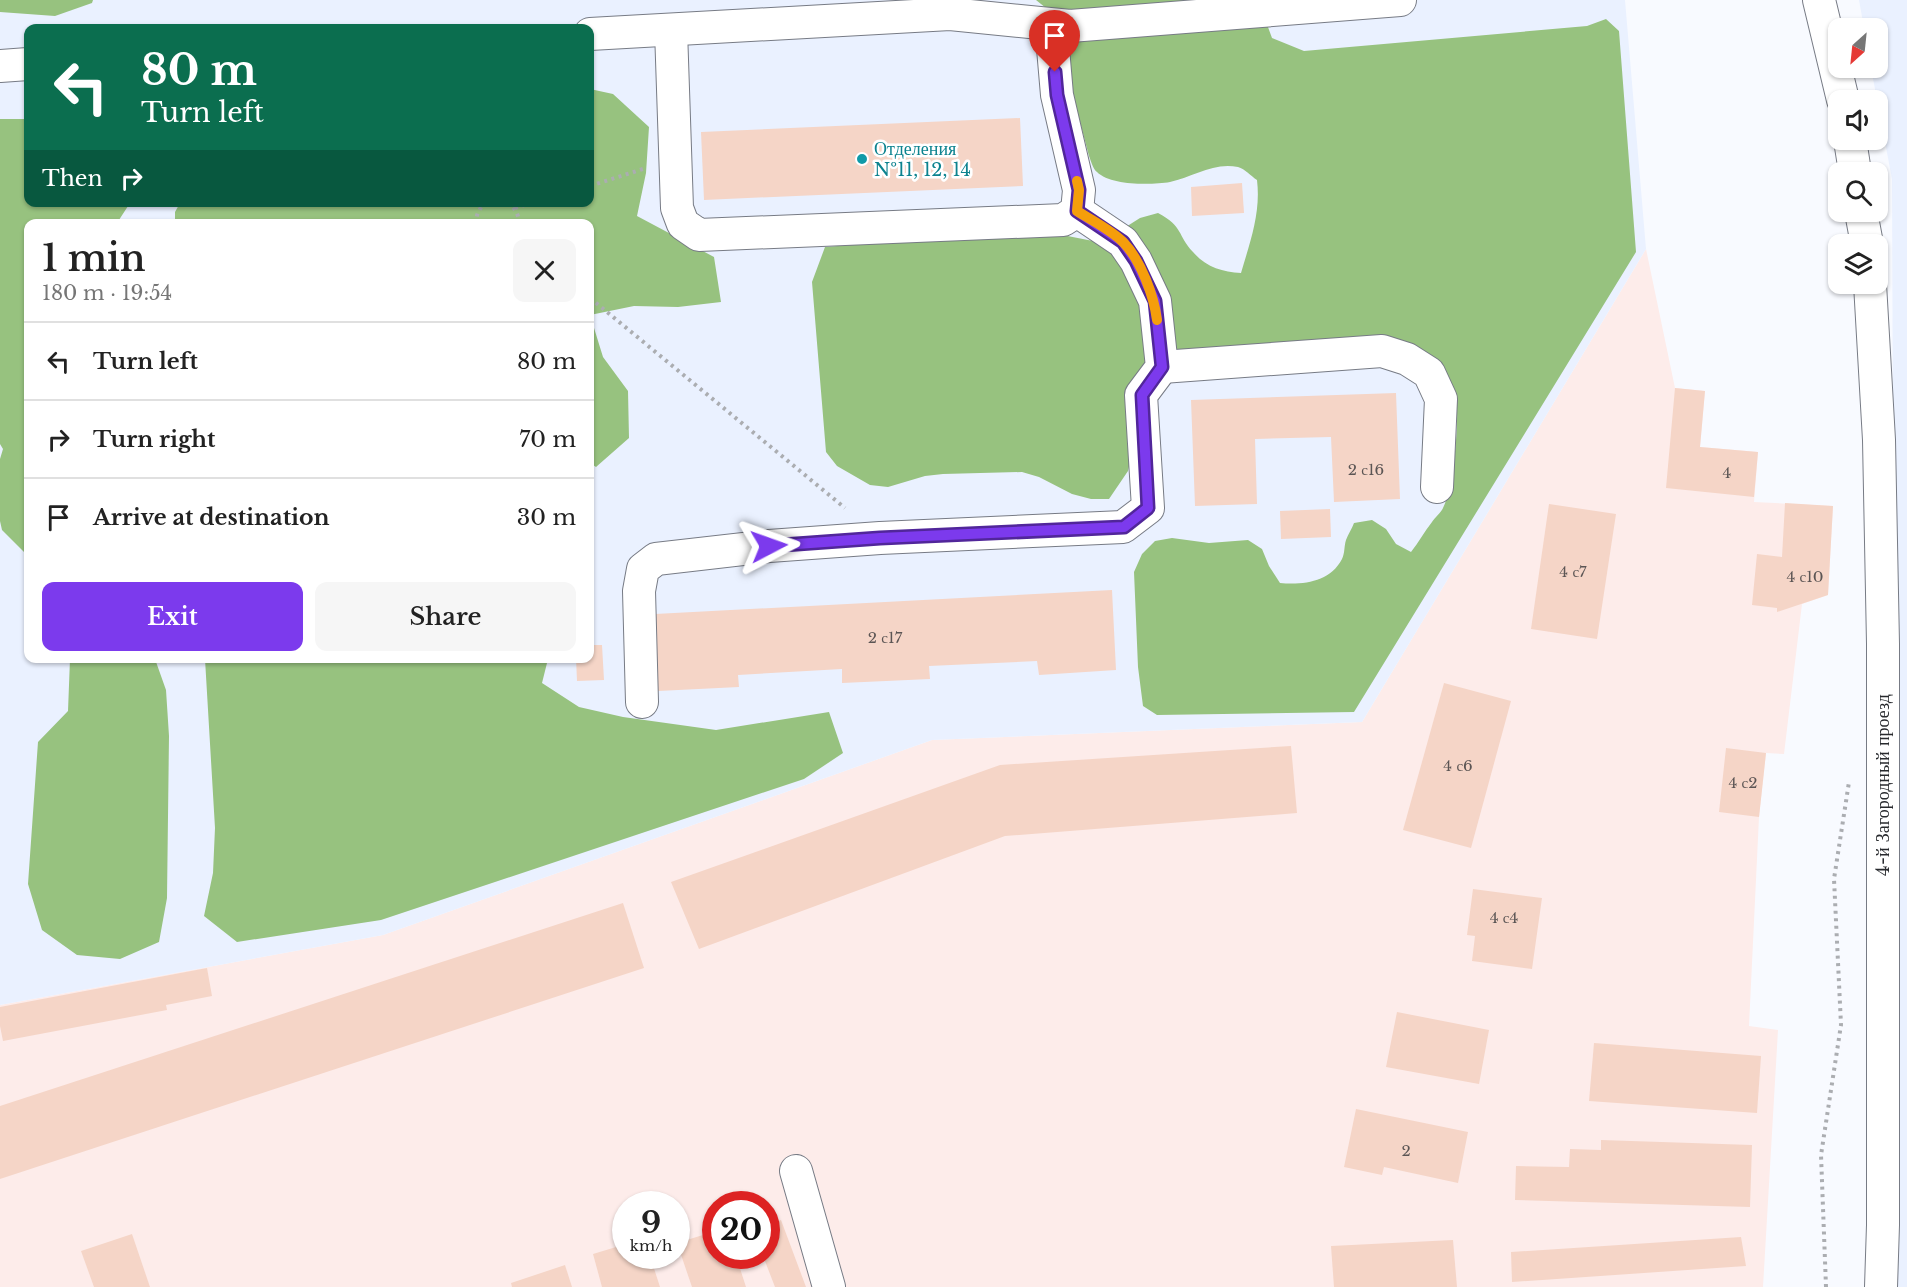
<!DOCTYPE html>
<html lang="en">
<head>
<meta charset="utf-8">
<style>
	:root { --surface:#fff; --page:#f6f6f6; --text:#222; --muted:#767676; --line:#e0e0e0; --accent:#7c3aed }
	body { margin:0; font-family:"Libre Baskerville",serif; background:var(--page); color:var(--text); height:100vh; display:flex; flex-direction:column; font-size:22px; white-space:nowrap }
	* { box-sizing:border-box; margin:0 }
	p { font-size:20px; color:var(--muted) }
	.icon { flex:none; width:33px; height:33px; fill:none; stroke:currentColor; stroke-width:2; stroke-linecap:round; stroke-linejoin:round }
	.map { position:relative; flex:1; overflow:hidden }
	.sheet { position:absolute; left:24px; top:219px; width:570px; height:444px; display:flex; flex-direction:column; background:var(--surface); border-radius:12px; box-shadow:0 2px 4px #0004 }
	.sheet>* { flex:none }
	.guide { position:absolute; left:24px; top:24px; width:570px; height:183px; border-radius:12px; box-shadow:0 2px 4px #0004; background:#0b6e4f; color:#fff; overflow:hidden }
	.needle { width:39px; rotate:207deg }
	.buttons { position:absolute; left:1828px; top:18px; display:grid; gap:12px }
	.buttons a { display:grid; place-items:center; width:60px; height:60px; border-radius:12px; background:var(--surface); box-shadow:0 2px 4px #0004; font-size:30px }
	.speed { position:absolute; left:612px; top:1191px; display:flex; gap:12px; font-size:30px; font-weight:700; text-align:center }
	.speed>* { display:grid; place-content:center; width:78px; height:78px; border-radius:50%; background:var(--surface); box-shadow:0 2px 4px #0004; line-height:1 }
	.speed small { font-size:15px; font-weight:400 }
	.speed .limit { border:9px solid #d22; background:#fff; color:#111 }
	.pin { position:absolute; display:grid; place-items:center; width:51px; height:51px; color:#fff; margin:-62px -26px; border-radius:50% 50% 50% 0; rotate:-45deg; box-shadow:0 0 6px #0007 }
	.pin .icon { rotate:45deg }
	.me { position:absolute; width:66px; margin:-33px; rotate:86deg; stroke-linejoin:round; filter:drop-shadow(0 0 4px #0008) }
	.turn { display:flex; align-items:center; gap:21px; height:126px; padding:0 18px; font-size:27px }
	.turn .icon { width:78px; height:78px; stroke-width:2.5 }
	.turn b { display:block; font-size:42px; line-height:51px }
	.then { display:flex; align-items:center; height:57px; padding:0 18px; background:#0003; gap:12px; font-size:22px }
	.round { display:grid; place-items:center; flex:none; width:63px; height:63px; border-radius:12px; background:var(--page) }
	.head { display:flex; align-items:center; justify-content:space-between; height:102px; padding:0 18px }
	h1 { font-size:36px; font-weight:600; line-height:45px }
	.primary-button { display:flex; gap:12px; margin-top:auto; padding:12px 18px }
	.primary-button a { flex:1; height:69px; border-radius:12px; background:var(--accent); color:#fff; font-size:24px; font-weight:600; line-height:69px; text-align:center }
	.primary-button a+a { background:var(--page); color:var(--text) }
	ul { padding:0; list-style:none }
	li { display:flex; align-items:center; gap:18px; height:78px; padding:0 18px; border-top:2px solid var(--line) }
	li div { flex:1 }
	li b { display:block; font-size:22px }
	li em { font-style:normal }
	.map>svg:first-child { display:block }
	.industrial { fill:#fdecea; fill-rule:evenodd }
	.built { fill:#eaf1ff; fill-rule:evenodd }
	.forest { fill:#97c27f }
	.building { fill:#f5d5c7 }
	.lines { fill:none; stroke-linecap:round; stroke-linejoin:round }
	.minor-casing { stroke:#777b85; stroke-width:34 }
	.path { stroke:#abadb1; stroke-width:4; stroke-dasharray:3 4.5; stroke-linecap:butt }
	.minor { stroke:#fff; stroke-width:32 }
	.route-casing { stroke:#51269a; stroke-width:15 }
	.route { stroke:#7c3aed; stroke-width:10 }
	.slow { stroke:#f59e0b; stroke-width:10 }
	.culture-dot { fill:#0f9aa8; stroke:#fff; stroke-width:2 }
	.labels { text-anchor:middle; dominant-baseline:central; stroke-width:5; stroke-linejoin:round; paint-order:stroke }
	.number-label { font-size:15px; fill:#5b5554 }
	.culture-label { font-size:18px; fill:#0d838f; stroke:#fff; text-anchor:start }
	.street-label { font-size:18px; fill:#282a2e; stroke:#fff }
</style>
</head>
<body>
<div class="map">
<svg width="1907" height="1287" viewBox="0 0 1907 1287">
	<rect width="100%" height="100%" fill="#f8faff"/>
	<!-- industrial -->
	<path class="industrial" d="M1646 249 1675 388 1705 391 1700 447 1758 452 1754 502 1833 506 1828 595 1802 604 1784 754 1766 753 1759 817 1749 1026 1778 1030 1763 1287H0V1005L383 935 932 740 1362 722ZM626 1204H676V1256H626ZM716 1204H766V1256H716Z"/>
	<!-- built -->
	<g class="built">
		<path d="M0 0H1625L1646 249 1362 722 932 740 383 935 0 1005ZM28 28H590V202H28ZM28 224H590V658H28Z"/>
		<path d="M1859 0H1907V1287H1896L1892 179 1871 68H1878V28H1864Z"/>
	</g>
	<!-- forest -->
	<g class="forest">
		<path d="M0 0H93L92 3 55 16 0 12Z"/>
		<path d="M1036 0H1258L1272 38 1304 51 1587 26 1606 19 1619 31 1636 252 1354 712 1157 715 1143 706 1138 667 1134 572 1142 554 1155 541 1172 538 1209 543 1248 540 1262 549 1269 566 1280 583C1304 585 1330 582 1342 559 1345 553 1344 546 1346 540 1348 534 1352 529 1354 523L1372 520 1386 529 1396 544 1411 552C1419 542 1424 532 1432 522 1435 517 1441 513 1443 508 1453 490 1461 413 1455 394 1452 382 1445 371 1438 361L1166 362 1132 454 1128 471 1109 499H1091L1072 494 1039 477 1022 472 943 474 925 476 888 487 870 485 837 466 826 452 812 282 825 247 1037 230 1093 241 1110 237 1140 218 1158 213C1184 227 1177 235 1193 252 1206 267 1222 272 1241 273 1250 242 1261 213 1257 180 1251 176 1245 169 1238 167 1213 162 1193 177 1170 182 1152 185 1111 186 1097 172 1093 169 1091 161 1089 156L1051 12Z"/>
		<path d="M590 89 613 94 649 127 646 173 637 216 714 257 721 302 678 307 634 306 590 315 603 357 628 391 629 438 596 467 590 463V224H175V212L180 203 590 202Z"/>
		<path d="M0 119H28V202L130 203 117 223 28 224V556L2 530 0 521V459L3 449 0 444Z"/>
		<path d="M70 659H155L166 690 169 736 167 898 159 942 120 959 77 955 42 930 28 884 38 742 68 711Z"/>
		<path d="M284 659H548L542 683 579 707 623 717 716 730 829 712 843 753 804 779 381 920 237 942 204 916 213 873 215 828 205 659Z"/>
	</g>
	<!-- building -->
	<g class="building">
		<path d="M1020 118 1023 186 704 200 701 132Z"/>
		<path d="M1242 183 1244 213 1192 216 1191 187Z"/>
		<path d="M1675 388 1705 391 1700 447 1758 452 1754 497 1666 488Z"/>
		<path d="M1396 393 1400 499 1334 502 1331 437 1255 439 1257 504 1195 506 1191 400Z"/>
		<path d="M1785 503 1833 506 1828 595 1777 612V608L1752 605 1757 554 1782 557Z"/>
		<path d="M1549 504 1616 514 1597 639 1531 629Z"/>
		<path d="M1330 509 1331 537 1281 539 1280 511Z"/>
		<path d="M1112 590 1116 670 1039 675 1037 661 929 666 930 679 842 683V669L738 675 739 687 658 691 655 614Z"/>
		<path d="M590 645H602L604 680 577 681 576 658H590Z"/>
		<path d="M1444 683 1511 701 1471 848 1403 830Z"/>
		<path d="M1291 746 1297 813 1005 836 699 949 671 882 1000 765Z"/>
		<path d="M1726 748 1766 753 1759 817 1719 812Z"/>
		<path d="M1473 889 1542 898 1532 969 1472 961 1475 936 1467 935Z"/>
		<path d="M623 903 644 968 0 1179V1106Z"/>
		<path d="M207 968 212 996 166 1005 167 1010 3 1041 0 1026V1007Z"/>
		<path d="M1397 1012 1489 1030 1479 1084 1386 1067Z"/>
		<path d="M1594 1043 1761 1056 1757 1113 1589 1101Z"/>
		<path d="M1356 1109 1468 1132 1458 1183 1384 1167 1382 1175 1344 1167Z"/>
		<path d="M1601 1140 1752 1145 1750 1207 1515 1200 1516 1166 1569 1167 1570 1149 1601 1150Z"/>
		<path d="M781 1220 806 1287H775L763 1256H766V1225Z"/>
		<path d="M716 1231V1256H736L746 1287H692L677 1243Z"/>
		<path d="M132 1234 150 1287H94L81 1251Z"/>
		<path d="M1741 1237 1746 1266 1512 1282 1511 1252Z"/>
		<path d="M1453 1240 1457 1287H1334L1331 1246Z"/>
		<path d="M626 1244V1256H650L660 1287H602L593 1254Z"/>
		<path d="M565 1265 572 1287H512L511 1283Z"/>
	</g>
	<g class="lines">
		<!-- minor casing -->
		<g class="minor-casing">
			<g id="minor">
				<path d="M1819 0 1843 100"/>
				<path d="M671 30 677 208 683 224 699 235 1063 220 1077 211 1079 190 1057 95 1051 25"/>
				<path d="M590 34 950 14 1070 26 1400 0"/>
				<path d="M0 66 28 64"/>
				<path d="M1850 140 1855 172"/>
				<path d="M1861 212 1867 244"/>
				<path d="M1870 284 1879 440 1883 644V1225L1881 1287"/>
				<path d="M1162 367 1382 351 1407 359 1429 373 1441 399 1437 487"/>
				<path d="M642 702 639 591 643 569 656 559 769 546 880 538 1123 527 1148 508 1141 395 1162 367 1155 301 1136 261 1123 242 1077 211"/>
				<path d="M796 1171 829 1287"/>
			</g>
		</g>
		<!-- path -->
		<g class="path">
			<path d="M590 186 646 168"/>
			<path d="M474 202 480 208"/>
			<path d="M508 202C515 209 519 214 519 224"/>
			<path d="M515 208 534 202"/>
			<path d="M476 224C476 214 479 208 487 202"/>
			<path d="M590 298 845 508"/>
			<path d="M1826 1287 1821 1155 1841 1025 1834 879 1849 782"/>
		</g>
		<!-- minor -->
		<use href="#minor" class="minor"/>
	</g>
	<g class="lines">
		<!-- route casing -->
		<g class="route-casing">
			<path id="route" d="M769 546 880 538 1124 527 1148 508 1142 395 1162 367 1155 301 1136 261 1123 242 1077 211 1079 190 1057 95 1055 72"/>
		</g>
		<!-- route -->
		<use href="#route" class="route"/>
		<!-- slow -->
		<path class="slow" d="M1077 181 1079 190 1077 211C1091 220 1113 231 1124 243 1141 261 1154 296 1157 320"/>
	</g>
	<!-- markers -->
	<circle class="culture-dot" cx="862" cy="159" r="6"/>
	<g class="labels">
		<!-- number labels -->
		<g class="number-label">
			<text x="1366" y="469">2 с16</text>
			<text x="1727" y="472">4</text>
			<text x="1573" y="571">4 с7</text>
			<text x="1805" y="576">4 с10</text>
			<text x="885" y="637">2 с17</text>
			<text x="1458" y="765">4 с6</text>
			<text x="1743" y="782">4 с2</text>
			<text x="1504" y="917">4 с4</text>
			<text x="1406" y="1150">2</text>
		</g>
		<!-- culture labels -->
		<g class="culture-label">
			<text x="874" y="149">Отделения<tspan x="874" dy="21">№11, 12, 14</tspan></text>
		</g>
		<!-- street labels -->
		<g class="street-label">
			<text transform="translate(1883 785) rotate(-90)">4-й Загородный проезд</text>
		</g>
	</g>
</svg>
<div class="buttons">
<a><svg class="needle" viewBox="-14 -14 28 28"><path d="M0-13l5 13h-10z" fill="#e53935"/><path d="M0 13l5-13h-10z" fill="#767676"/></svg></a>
<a><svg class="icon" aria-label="sound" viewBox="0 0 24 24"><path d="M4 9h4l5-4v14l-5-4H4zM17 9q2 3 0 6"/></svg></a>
<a><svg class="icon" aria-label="search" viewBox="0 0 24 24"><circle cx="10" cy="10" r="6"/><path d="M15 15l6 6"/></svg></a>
<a><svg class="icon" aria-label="layers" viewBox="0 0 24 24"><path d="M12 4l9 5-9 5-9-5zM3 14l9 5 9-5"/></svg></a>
</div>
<div class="speed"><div>9<small>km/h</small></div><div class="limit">20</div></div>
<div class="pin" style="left:1055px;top:72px;background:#d93025"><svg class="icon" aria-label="arrive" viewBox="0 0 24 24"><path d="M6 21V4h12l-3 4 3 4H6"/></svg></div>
<svg class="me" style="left:769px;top:546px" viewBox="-20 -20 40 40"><path d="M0-17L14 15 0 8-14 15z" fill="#7c3aed" stroke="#fff" stroke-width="4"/></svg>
<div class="guide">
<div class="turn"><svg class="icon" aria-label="left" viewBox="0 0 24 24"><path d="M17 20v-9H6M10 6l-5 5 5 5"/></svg><div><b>80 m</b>Turn left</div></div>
<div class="then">Then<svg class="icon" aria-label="right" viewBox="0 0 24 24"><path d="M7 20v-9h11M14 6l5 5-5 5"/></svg></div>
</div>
<section class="sheet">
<div class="head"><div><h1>1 min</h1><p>180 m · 19:54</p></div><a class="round"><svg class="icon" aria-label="close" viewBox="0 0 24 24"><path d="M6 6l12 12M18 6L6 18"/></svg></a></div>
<ul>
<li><svg class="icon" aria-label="left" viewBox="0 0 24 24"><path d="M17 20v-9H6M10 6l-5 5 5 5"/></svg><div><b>Turn left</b></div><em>80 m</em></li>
<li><svg class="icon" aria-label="right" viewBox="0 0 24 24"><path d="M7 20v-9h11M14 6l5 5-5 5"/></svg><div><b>Turn right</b></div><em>70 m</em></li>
<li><svg class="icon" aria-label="arrive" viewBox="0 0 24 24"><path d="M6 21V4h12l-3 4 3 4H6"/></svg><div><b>Arrive at destination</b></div><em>30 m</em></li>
</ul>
<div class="primary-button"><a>Exit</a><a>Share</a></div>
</section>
</div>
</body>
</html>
